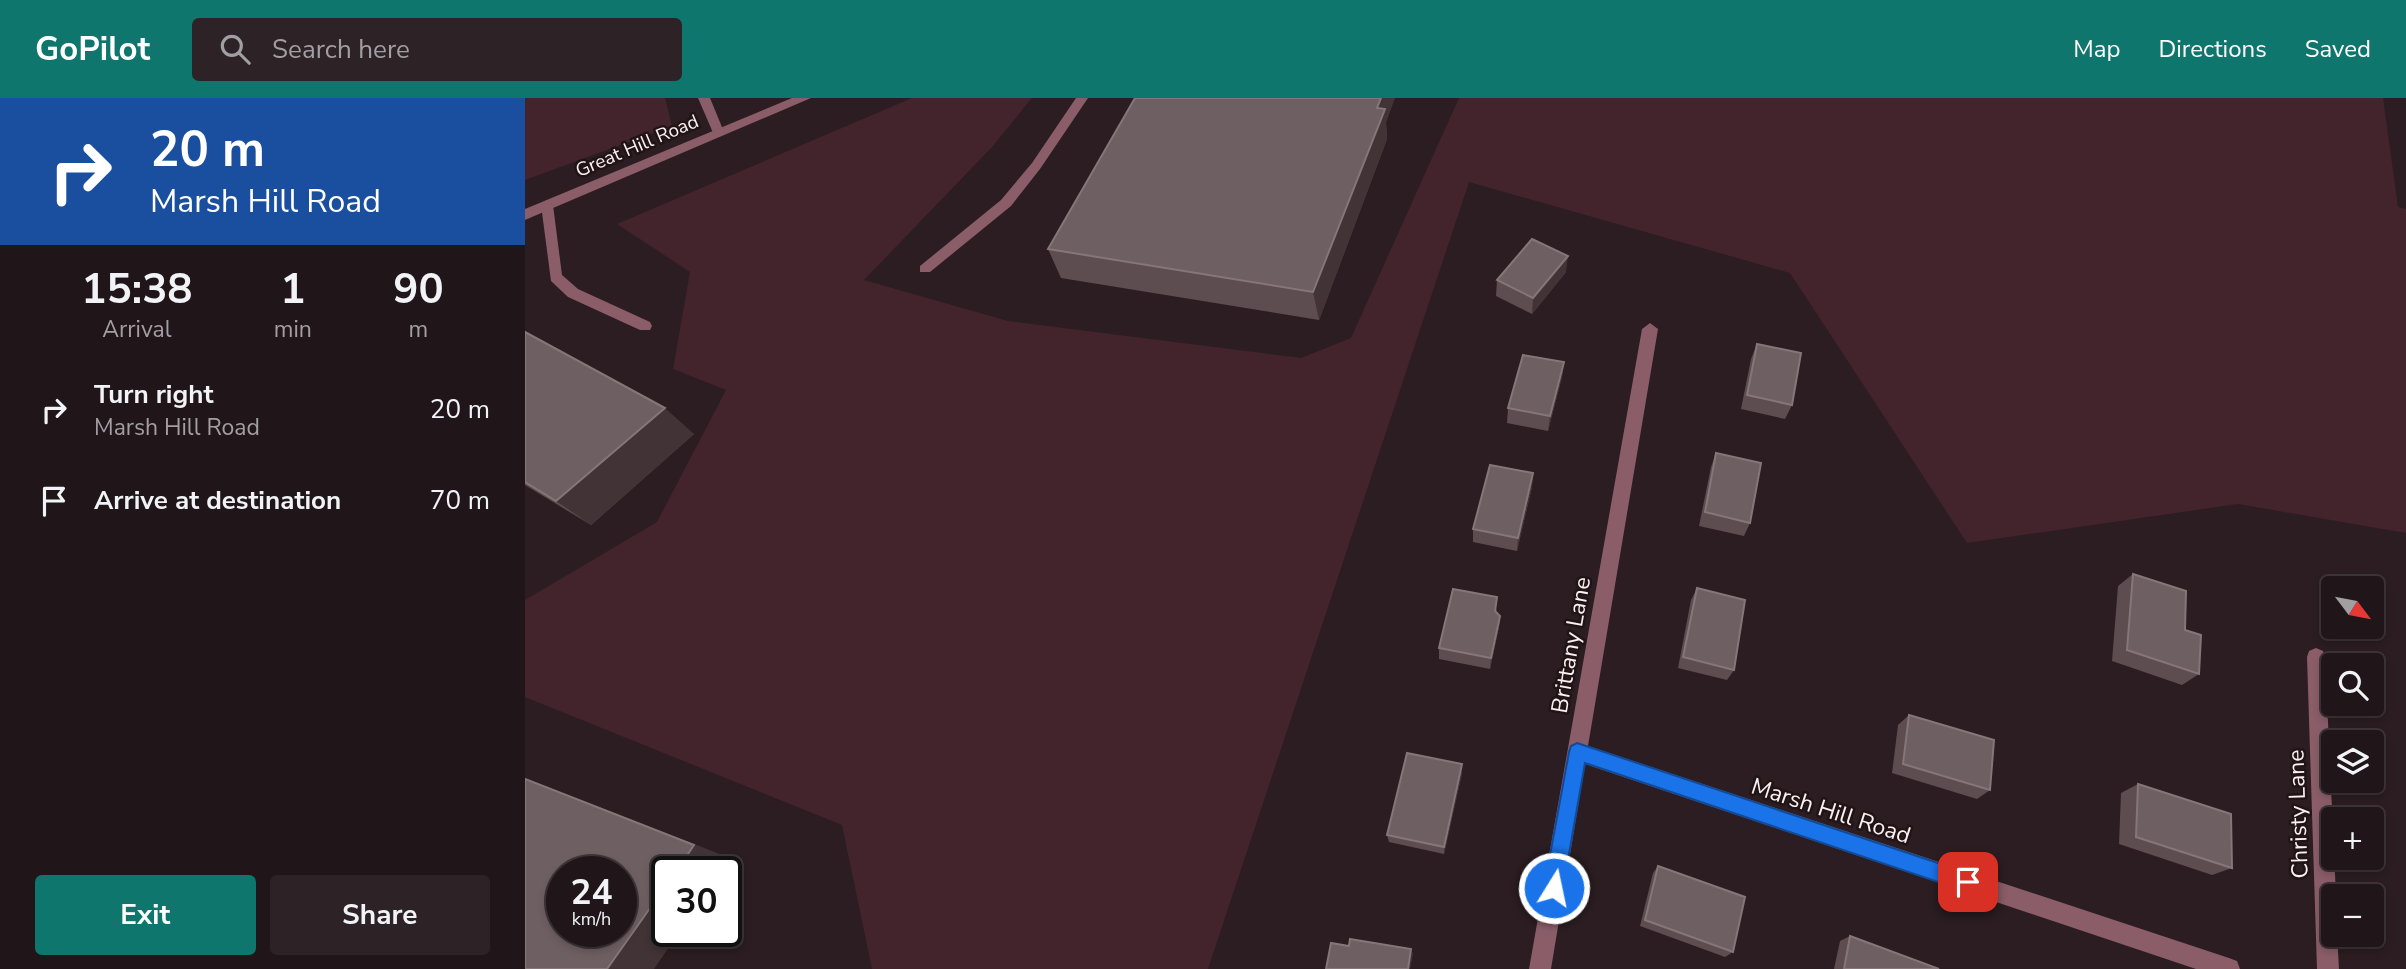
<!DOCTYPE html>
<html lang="en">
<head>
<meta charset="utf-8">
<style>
	:root { --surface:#201619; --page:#2d2326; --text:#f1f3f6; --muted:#a29fa2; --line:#3d3538; --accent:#0f766e }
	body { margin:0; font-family:"Nunito Sans",sans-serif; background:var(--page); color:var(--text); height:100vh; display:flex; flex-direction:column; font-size:26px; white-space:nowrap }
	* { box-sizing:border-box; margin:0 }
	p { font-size:23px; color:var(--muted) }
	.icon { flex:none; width:38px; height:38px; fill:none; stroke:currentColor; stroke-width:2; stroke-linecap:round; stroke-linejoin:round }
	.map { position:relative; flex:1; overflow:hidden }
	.panel { display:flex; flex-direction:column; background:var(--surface); width:525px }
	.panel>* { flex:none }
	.guide { background:#1a4fa0; color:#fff; overflow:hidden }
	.needle { width:46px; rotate:122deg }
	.tools { position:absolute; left:1796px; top:478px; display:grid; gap:14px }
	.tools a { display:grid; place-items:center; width:63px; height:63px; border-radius:7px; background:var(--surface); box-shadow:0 4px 10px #0003,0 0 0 2px var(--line); font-size:35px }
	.speed { position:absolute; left:21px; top:758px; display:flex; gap:14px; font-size:35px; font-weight:700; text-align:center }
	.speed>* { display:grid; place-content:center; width:91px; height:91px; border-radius:50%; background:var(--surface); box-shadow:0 4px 10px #0003,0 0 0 2px var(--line); line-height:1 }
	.speed small { font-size:18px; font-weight:400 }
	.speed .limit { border:4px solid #111; border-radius:10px; background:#fff; color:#111 }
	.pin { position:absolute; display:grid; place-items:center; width:60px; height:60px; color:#fff; margin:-30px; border-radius:14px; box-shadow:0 4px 10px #0006 }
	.me { position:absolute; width:77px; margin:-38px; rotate:10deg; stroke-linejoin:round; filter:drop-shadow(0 0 5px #0008) }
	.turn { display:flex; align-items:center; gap:24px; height:147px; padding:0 35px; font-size:32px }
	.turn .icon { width:91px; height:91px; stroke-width:2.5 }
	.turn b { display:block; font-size:49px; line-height:60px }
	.eta { display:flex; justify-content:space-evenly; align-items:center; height:119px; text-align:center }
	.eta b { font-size:42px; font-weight:700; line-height:49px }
	.button { display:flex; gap:14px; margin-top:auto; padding:14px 35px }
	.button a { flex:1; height:80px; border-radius:7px; background:var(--accent); color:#fff; font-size:28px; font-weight:700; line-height:80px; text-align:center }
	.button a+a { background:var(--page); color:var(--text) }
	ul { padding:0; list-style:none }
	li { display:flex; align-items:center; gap:21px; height:91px; padding:0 35px }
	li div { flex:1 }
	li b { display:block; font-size:26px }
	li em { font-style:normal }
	header { display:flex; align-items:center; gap:42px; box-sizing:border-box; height:98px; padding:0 35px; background:var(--accent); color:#fff }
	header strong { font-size:33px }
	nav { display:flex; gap:38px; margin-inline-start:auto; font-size:24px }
	.search { width:490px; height:63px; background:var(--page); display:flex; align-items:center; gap:18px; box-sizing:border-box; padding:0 24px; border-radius:7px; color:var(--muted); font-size:26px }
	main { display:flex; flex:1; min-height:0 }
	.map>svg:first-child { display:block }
	.green { fill:#43242d }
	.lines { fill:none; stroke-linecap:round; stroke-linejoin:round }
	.lane { fill:#8a5d69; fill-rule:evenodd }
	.street { fill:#8a5d69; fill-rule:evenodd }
	.wall { fill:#5d4d51 }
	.shaded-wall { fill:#423337 }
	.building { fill:#6e5f63; stroke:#847679; stroke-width:2; fill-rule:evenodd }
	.route { fill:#1a73e8; stroke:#114b97; stroke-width:2 }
	.labels { text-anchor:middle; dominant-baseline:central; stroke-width:5; stroke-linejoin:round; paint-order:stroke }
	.far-street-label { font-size:19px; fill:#fbf1f3; stroke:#211417 }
	.street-label { font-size:23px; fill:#fbf1f3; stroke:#211417 }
</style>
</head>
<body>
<header>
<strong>GoPilot</strong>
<div class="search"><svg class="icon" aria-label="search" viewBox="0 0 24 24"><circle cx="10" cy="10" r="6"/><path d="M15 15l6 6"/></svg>Search here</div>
<nav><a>Map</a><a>Directions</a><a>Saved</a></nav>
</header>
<main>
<section class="panel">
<div class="guide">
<div class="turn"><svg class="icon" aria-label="right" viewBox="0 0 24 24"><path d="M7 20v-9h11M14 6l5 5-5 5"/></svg><div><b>20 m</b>Marsh Hill Road</div></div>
</div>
<div class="eta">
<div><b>15:38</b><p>Arrival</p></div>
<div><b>1</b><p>min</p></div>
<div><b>90</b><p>m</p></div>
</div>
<ul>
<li><svg class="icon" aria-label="right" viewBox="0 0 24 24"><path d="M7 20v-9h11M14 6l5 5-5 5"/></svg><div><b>Turn right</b><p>Marsh Hill Road</p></div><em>20 m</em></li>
<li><svg class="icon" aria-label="arrive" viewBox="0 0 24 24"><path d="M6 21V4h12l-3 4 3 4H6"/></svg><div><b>Arrive at destination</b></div><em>70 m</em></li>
</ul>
<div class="button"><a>Exit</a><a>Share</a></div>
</section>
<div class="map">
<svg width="1881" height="871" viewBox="0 0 1881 871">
	<rect width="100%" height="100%" fill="#2b1d21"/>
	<!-- green -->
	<g class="green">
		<path d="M0 0H140L147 28 0 82Z"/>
		<path d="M387 0H507L467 49 339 182 483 223 776 260 826 240 934 0H1858L1873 109 1881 111V435L1713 406 1442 445 1265 175 944 84 683 871H347L317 727 0 599V502L132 424 201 292 148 271 165 174 92 126Z"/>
	</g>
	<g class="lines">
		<!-- lane -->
		<g class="lane">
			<path d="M173 0H185L199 34 197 37H189Z"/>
			<path d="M551 0H563L515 71 486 108 405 174H395V168L476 102 507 65Z"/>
			<path d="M22 102 28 107 37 177 53 191 125 224 127 228 125 232H115L43 199 26 183 16 107Z"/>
		</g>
		<!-- street -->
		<g class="street">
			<path d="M267 0H286L0 122V111Z"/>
			<path d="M1125 225 1133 231 1063 648 1704 860 1712 863 1715 871H1671L1060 666 1026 871H1004L1117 231Z"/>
			<path d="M1791 550 1798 553 1800 559 1811 798H1808V836H1812L1814 871H1792L1782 559 1784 553Z"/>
		</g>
	</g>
	<!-- wall -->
	<g class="wall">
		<path d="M861 25 862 41 794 222 536 180 523 151Z"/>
		<path d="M1041 174 1007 216 971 198 972 182Z"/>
		<path d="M0 234 169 336 66 427 0 387Z"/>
		<path d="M1232 246 1267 307 1260 321 1216 311 1226 261Z"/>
		<path d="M1039 264 1037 279 1023 333 982 325 983 310Z"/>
		<path d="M1191 355 1225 425 1219 438 1174 428 1186 369Z"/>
		<path d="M1008 375 1007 389 992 453 948 444V431Z"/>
		<path d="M1608 476 1660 532 1674 576 1657 587 1587 563 1593 488Z"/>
		<path d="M1172 490 1209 572 1202 582 1153 570 1166 502Z"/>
		<path d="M972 511 971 514 975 518 974 529 965 571 914 561V550Z"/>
		<path d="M1384 617 1465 692 1452 701 1367 675 1373 627Z"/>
		<path d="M937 666V675L919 756 864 744 862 737Z"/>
		<path d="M1613 686 1707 770 1687 777 1594 746 1596 695Z"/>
		<path d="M1133 768 1208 854 1200 859 1115 828 1128 775Z"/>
		<path d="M1325 838 1414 871H1309L1315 843Z"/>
	</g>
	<!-- shaded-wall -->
	<g class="shaded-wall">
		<path d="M856 0H870L861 25 862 41 794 222 788 194Z"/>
		<path d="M1043 158 1041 174 1007 216 1008 200Z"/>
		<path d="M1039 264 1037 279 1023 333 1025 318Z"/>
		<path d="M140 310 169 336 66 427 31 403Z"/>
		<path d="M1008 375 1007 389 992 453 993 440Z"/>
		<path d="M975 518 974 529 965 571 966 560Z"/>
		<path d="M937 666V675L919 756V749Z"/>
		<path d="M0 680 205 760 195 774H151L0 681Z"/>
		<path d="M142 786V833H155L129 871H82Z"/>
		<path d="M886 851 888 856 885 871H883Z"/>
	</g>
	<!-- building -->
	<g class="building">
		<path d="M610 0H856L852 10 860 11 788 194 523 151Z"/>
		<path d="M1007 141 1043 158 1008 200 972 182Z"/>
		<path d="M0 234 140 310 31 403 0 384Z"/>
		<path d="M1232 246 1276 255 1267 307 1222 297Z"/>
		<path d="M998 257 1039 264 1025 318 983 310Z"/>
		<path d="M1191 355 1236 365 1225 425 1180 414Z"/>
		<path d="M965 367 1008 375 993 440 948 431Z"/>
		<path d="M1608 476 1661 493 1660 532 1676 537 1674 576 1602 552Z"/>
		<path d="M1172 490 1220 502 1209 572 1158 559Z"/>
		<path d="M928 491 972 499 970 513 975 518 966 560 914 550Z"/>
		<path d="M1384 617 1469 642 1465 692 1378 666Z"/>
		<path d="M882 655 937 666 919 749 862 737Z"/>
		<path d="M0 681 169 747 151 774H142V786L82 871H0ZM37 774H96V833H37Z"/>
		<path d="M1613 686 1706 716 1707 770 1611 739Z"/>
		<path d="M1133 768 1220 799 1208 854 1120 822Z"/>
		<path d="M1325 838 1414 871H1319Z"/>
		<path d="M825 841 886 851 883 871H801L806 845 824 848Z"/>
	</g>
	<!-- route -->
	<path class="route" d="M1052 645 1443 775 1450 777 1453 784 1450 791 1443 794 1060 665 1038 790 1036 796 1029 799 1022 796 1019 790 1044 654 1046 648Z"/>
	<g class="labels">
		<!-- far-street labels -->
		<g class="far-street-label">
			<text transform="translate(112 48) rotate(-23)">Great Hill Road</text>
		</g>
		<!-- street labels -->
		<g class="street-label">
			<text transform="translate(1046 547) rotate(-80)">Brittany Lane</text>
			<text transform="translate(1306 713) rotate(18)">Marsh Hill Road</text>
			<text transform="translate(1773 716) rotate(-92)">Christy Lane</text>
		</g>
	</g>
</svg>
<div class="tools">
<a><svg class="needle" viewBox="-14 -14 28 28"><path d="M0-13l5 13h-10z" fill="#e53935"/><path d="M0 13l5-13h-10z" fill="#a29fa2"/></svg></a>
<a><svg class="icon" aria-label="search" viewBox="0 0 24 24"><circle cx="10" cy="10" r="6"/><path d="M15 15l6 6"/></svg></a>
<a><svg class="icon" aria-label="layers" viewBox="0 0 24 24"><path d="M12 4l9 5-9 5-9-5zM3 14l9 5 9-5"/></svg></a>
<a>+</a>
<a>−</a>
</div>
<div class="speed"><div>24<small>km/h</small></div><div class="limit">30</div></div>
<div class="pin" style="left:1443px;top:784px;background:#d93025"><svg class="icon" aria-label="arrive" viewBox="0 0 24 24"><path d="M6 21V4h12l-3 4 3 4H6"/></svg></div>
<svg class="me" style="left:1029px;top:790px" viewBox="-20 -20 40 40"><circle r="17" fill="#1a73e8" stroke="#fff" stroke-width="3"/><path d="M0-11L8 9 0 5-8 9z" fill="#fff"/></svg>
</div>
</main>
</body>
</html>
